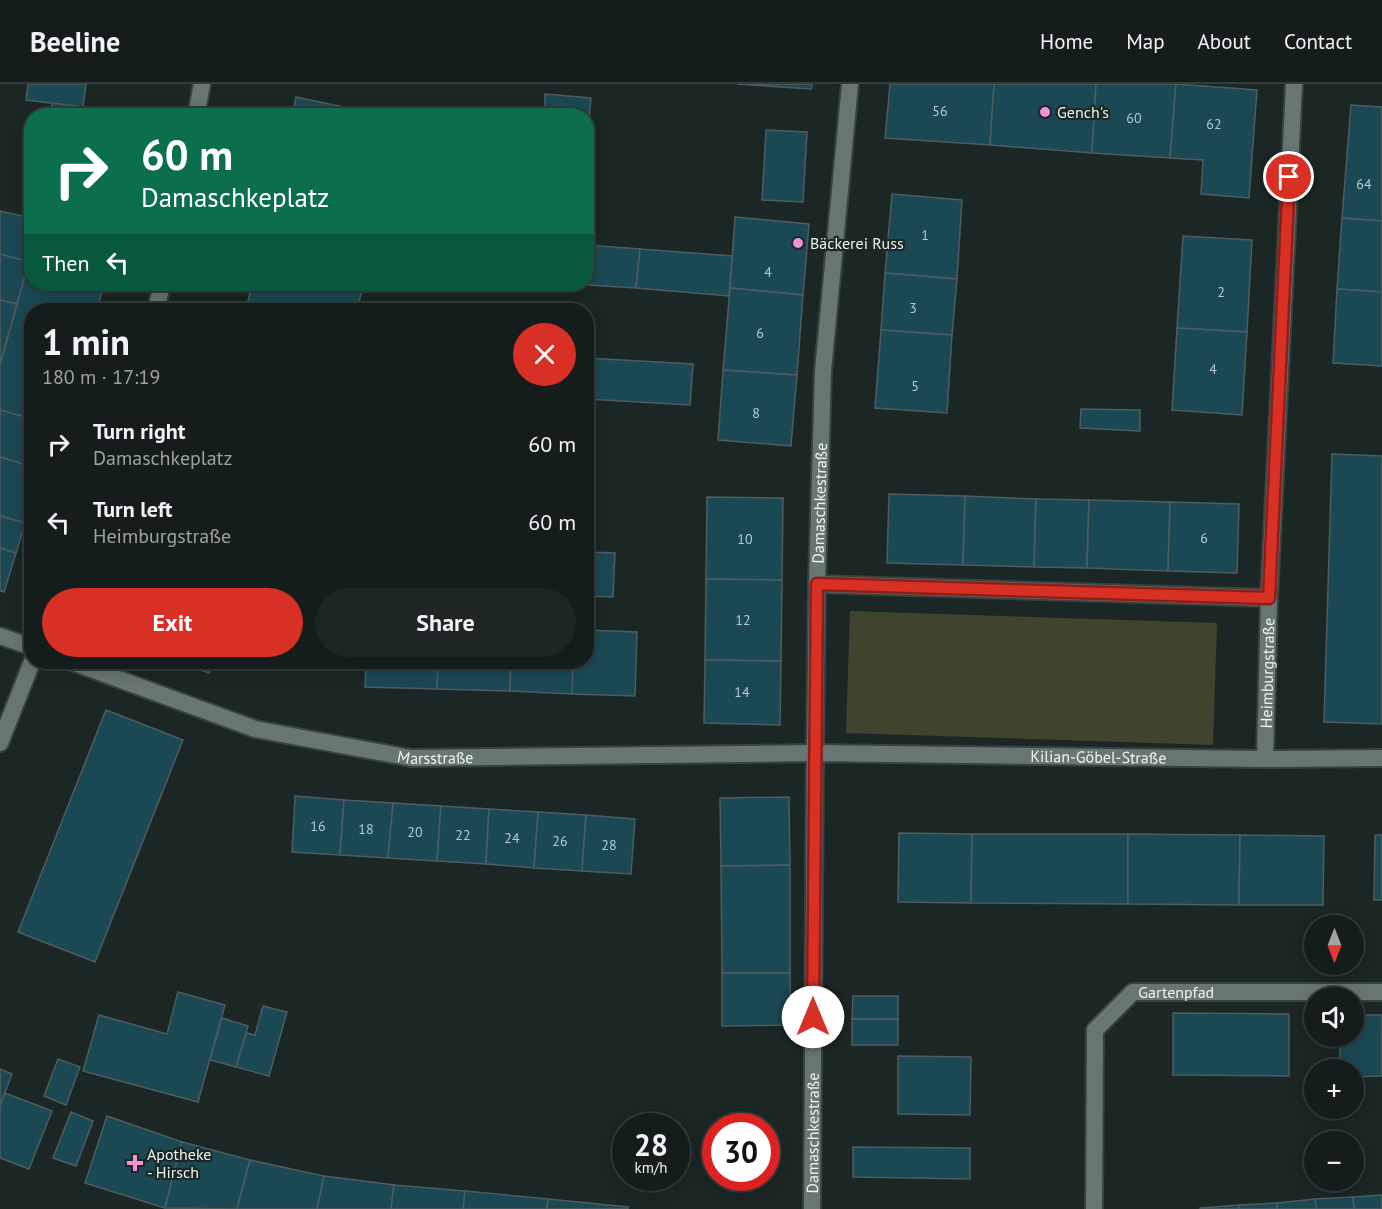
<!DOCTYPE html>
<html lang="en">
<head>
<meta charset="utf-8">
<style>
	:root { --surface:#141d1c; --page:#1d2625; --text:#f1f3f6; --muted:#9da2a3; --line:#333b3b; --accent:#d93025 }
	body { margin:0; font-family:"PT Sans",sans-serif; background:var(--page); color:var(--text); height:100vh; display:flex; flex-direction:column; font-size:22px; white-space:nowrap }
	* { box-sizing:border-box; margin:0 }
	p { font-size:20px; color:var(--muted) }
	.icon { flex:none; width:33px; height:33px; fill:none; stroke:currentColor; stroke-width:2; stroke-linecap:round; stroke-linejoin:round }
	.map { position:relative; flex:1; overflow:hidden }
	.details { position:absolute; left:24px; top:219px; width:570px; height:366px; display:flex; flex-direction:column; background:var(--surface); border-radius:24px; box-shadow:0 3px 15px #0003,0 0 0 2px var(--line) }
	.details>* { flex:none }
	.guide { position:absolute; left:24px; top:24px; width:570px; height:183px; border-radius:24px; box-shadow:0 3px 15px #0003,0 0 0 2px var(--line); background:#0b6e4f; color:#fff; overflow:hidden }
	.needle { width:39px; rotate:180deg }
	.tools { position:absolute; left:1304px; top:831px; display:grid; gap:12px }
	.tools a { display:grid; place-items:center; width:60px; height:60px; border-radius:50%; background:var(--surface); box-shadow:0 3px 15px #0003,0 0 0 2px var(--line); font-size:30px }
	.speed { position:absolute; left:612px; top:1029px; display:flex; gap:12px; font-size:30px; font-weight:700; text-align:center }
	.speed>* { display:grid; place-content:center; width:78px; height:78px; border-radius:50%; background:var(--surface); box-shadow:0 3px 15px #0003,0 0 0 2px var(--line); line-height:1 }
	.speed small { font-size:15px; font-weight:400 }
	.speed .limit { border:9px solid #d22; background:#fff; color:#111 }
	.pin { position:absolute; display:grid; place-items:center; width:51px; height:51px; color:#fff; margin:-26px; border:3px solid #fff; border-radius:50%; box-shadow:0 2px 6px #0007 }
	.me { position:absolute; width:66px; margin:-33px; rotate:0deg; stroke-linejoin:round; filter:drop-shadow(0 0 4px #0008) }
	.turn { display:flex; align-items:center; gap:21px; height:126px; padding:0 18px; font-size:27px }
	.turn .icon { width:78px; height:78px; stroke-width:2.5 }
	.turn b { display:block; font-size:42px; line-height:51px }
	.then { display:flex; align-items:center; height:57px; padding:0 18px; background:#0003; gap:12px; font-size:22px }
	.round { display:grid; place-items:center; flex:none; width:63px; height:63px; border-radius:32px; background:var(--page) }
	.head { display:flex; align-items:center; justify-content:space-between; height:102px; padding:0 18px }
	h1 { font-size:36px; font-weight:600; line-height:45px }
	.action { display:flex; gap:12px; margin-top:auto; padding:12px 18px }
	.action a { flex:1; height:69px; border-radius:36px; background:var(--accent); color:#fff; font-size:24px; font-weight:600; line-height:69px; text-align:center }
	.action a+a { background:var(--page); color:var(--text) }
	ul { padding:0; list-style:none }
	li { display:flex; align-items:center; gap:18px; height:78px; padding:0 18px }
	li div { flex:1 }
	li b { display:block; font-size:22px }
	li em { font-style:normal }
	header { display:flex; align-items:center; gap:36px; box-sizing:border-box; height:84px; padding:0 30px; background:var(--surface); border-bottom:2px solid var(--line) }
	header strong { font-size:28px }
	nav { display:flex; gap:33px; margin-inline-start:auto; font-size:21px }
	.map>svg:first-child { display:block }
	.green { fill:#40442f }
	.building { fill:#1a4953; stroke:#4f5c5f; stroke-width:1.5 }
	.lines { fill:none; stroke-linecap:round; stroke-linejoin:round }
	.minor-casing { stroke:#384240; stroke-width:20 }
	.minor { stroke:#687673; stroke-width:16 }
	.route-casing { stroke:#8d1f18; stroke-width:15 }
	.route { stroke:#d93025; stroke-width:10 }
	.poi-dot { fill:#f391d6; stroke:#1b2725; stroke-width:2 }
	.labels { text-anchor:middle; dominant-baseline:central; stroke-width:4.5; stroke-linejoin:round; paint-order:stroke }
	.number-label { font-size:14px; fill:#b8cacb }
	.poi-label { font-size:16px; fill:#edf5f3; stroke:#1b2725; text-anchor:start }
	.street-label { font-size:16px; fill:#edf5f3; stroke:#1b2725 }
</style>
</head>
<body>
<header>
<strong>Beeline</strong>
<nav><a>Home</a><a>Map</a><a>About</a><a>Contact</a></nav>
</header>
<div class="map">
<svg width="1382" height="1125" viewBox="0 0 1382 1125">
	<rect width="100%" height="100%" fill="#1b2725"/>
	<!-- green -->
	<path class="green" d="M850 527 1217 539 1213 661 846 649Z"/>
	<!-- building -->
	<g class="building">
		<path d="M28 0H86L83 23 26 16Z"/>
		<path d="M737 0H812L811 5Z"/>
		<path d="M890 0H994L990 61 885 54Z"/>
		<path d="M994 0H1096L1092 69 990 61Z"/>
		<path d="M1096 0H1176L1170 74 1092 69Z"/>
		<path d="M1176 0 1257 6 1249 114 1201 110 1203 76 1170 74Z"/>
		<path d="M545 10 591 14 586 69V32H544Z"/>
		<path d="M296 13 382 31 292 32Z"/>
		<path d="M52 19 130 30V32H50Z"/>
		<path d="M1351 21 1382 23V137L1342 134Z"/>
		<path d="M766 46 807 48 803 118 762 116Z"/>
		<path d="M892 110 962 116 957 195 885 189Z"/>
		<path d="M0 127 32 134V159L29 178 0 170Z"/>
		<path d="M735 133 809 140 803 211 730 204Z"/>
		<path d="M1342 134 1382 137V208L1337 205Z"/>
		<path d="M1183 152 1252 156 1247 248 1177 244Z"/>
		<path d="M586 161 640 165 636 204 570 200H586Z"/>
		<path d="M640 165 732 172 729 212 636 204Z"/>
		<path d="M0 170 29 178 17 220 0 216Z"/>
		<path d="M29 178H32V200H104L97 226H32V335L0 326V280Z"/>
		<path d="M885 189 957 195 952 251 881 246Z"/>
		<path d="M252 200H332L362 206 359 218 364 226H246Z"/>
		<path d="M730 204 803 211 797 291 723 286Z"/>
		<path d="M1337 205 1382 208V282L1333 279Z"/>
		<path d="M0 216 17 220 0 280Z"/>
		<path d="M1177 244 1247 248 1242 331 1172 326Z"/>
		<path d="M881 246 952 251 947 329 875 324Z"/>
		<path d="M586 274 693 280 690 321 586 315Z"/>
		<path d="M723 286 797 291 791 362 718 356Z"/>
		<path d="M1081 325 1140 326V347L1080 344Z"/>
		<path d="M0 326 32 335V383L0 373Z"/>
		<path d="M1332 370 1382 372V640L1324 638Z"/>
		<path d="M0 373 32 383V418L25 439 0 432Z"/>
		<path d="M889 410 965 412 963 481 887 479Z"/>
		<path d="M965 412 1036 415 1034 483 963 481Z"/>
		<path d="M707 413 783 414 782 496 706 495Z"/>
		<path d="M1036 415 1089 416 1087 484 1034 483Z"/>
		<path d="M1089 416 1170 418 1168 487 1087 484Z"/>
		<path d="M1170 418 1239 420 1237 489 1168 487Z"/>
		<path d="M0 432 25 439 16 469 0 464Z"/>
		<path d="M0 464 16 469 4 508 0 507Z"/>
		<path d="M586 468 615 469 613 513 586 512Z"/>
		<path d="M706 495 782 496 781 577 705 576Z"/>
		<path d="M586 546 637 548 635 612 572 610 573 578H586Z"/>
		<path d="M705 576 781 577 780 641 704 639Z"/>
		<path d="M178 578H213L209 589Z"/>
		<path d="M366 578H438L437 605 365 603Z"/>
		<path d="M438 578H511L510 607 437 605Z"/>
		<path d="M511 578H573L572 610 510 607Z"/>
		<path d="M106 626 183 656 95 878 18 848Z"/>
		<path d="M295 712 344 716 340 771 292 768Z"/>
		<path d="M789 713 790 781 721 782 720 714Z"/>
		<path d="M344 716 393 719 388 774 340 771Z"/>
		<path d="M393 719 441 722 437 777 388 774Z"/>
		<path d="M441 722 489 725 486 780 437 777Z"/>
		<path d="M489 725 538 728 534 784 486 780Z"/>
		<path d="M538 728 586 731 582 787 534 784Z"/>
		<path d="M586 731 635 735 631 790 582 787Z"/>
		<path d="M899 749 972 750 971 819 898 818Z"/>
		<path d="M972 750H1128V820L971 819Z"/>
		<path d="M1128 750 1240 751 1239 821 1128 820Z"/>
		<path d="M1240 751 1324 752 1323 821H1239Z"/>
		<path d="M1375 751H1382V816H1374Z"/>
		<path d="M790 781V889H722L721 782Z"/>
		<path d="M722 889H790L791 941 722 942Z"/>
		<path d="M178 908 225 921 198 1018 83 987 99 931 167 950Z"/>
		<path d="M853 912H898V935H852Z"/>
		<path d="M263 922 287 928 269 992 236 983 246 949 255 951Z"/>
		<path d="M1173 929 1289 930V992L1173 991Z"/>
		<path d="M1353 931H1382V992L1353 993V986H1340V952H1353Z"/>
		<path d="M222 934 248 942 236 983 210 976Z"/>
		<rect x="852" y="935" width="46" height="26"/>
		<path d="M898 972 971 973 970 1031 898 1030Z"/>
		<path d="M58 975 80 983 66 1021 44 1012Z"/>
		<path d="M0 985 12 990 0 1022Z"/>
		<path d="M5 1009 52 1027 29 1085 0 1074V1022Z"/>
		<path d="M71 1028 93 1037 76 1082 53 1074Z"/>
		<path d="M107 1032 182 1058 165 1124 85 1099Z"/>
		<path d="M182 1058 250 1076 237 1125 165 1124Z"/>
		<path d="M853 1063 970 1064V1095L853 1093Z"/>
		<path d="M250 1076 324 1092 317 1125H237Z"/>
		<path d="M324 1092 394 1101 391 1125H317Z"/>
		<path d="M394 1101 465 1107 463 1125H391Z"/>
		<path d="M465 1107 548 1115 547 1125H463Z"/>
		<path d="M1382 1111V1125H1354L1353 1113Z"/>
		<path d="M1353 1113 1354 1125H1316L1315 1115Z"/>
		<path d="M548 1115 628 1123V1125H547Z"/>
		<path d="M1315 1115 1316 1125H1277V1119Z"/>
		<path d="M1277 1119V1125H1239V1121Z"/>
		<path d="M1239 1121V1125H1200V1124Z"/>
	</g>
	<g class="lines">
		<!-- minor casing -->
		<g class="minor-casing">
			<g id="minor">
				<path d="M196 32 202 0"/>
				<path d="M156 226 162 200"/>
				<path d="M817 500 1269 514"/>
				<path d="M0 552 32 563"/>
				<path id="s1" d="M72 578 255 645 411 674 815 669 1265 675 1382 674"/>
				<path d="M0 659 32 578"/>
				<path id="s2" d="M1265 675 1269 514 1294 0"/>
				<path id="s3" d="M812 1125 815 669 817 500 823 287 850 0"/>
				<path id="s4" d="M1094 1125 1095 946 1133 908H1382"/>
			</g>
		</g>
		<!-- minor -->
		<use href="#minor" class="minor"/>
	</g>
	<g class="lines">
		<!-- route casing -->
		<g class="route-casing">
			<path id="route" d="M813 933 817 500 1269 514 1289 93"/>
		</g>
		<!-- route -->
		<use href="#route" class="route"/>
	</g>
	<!-- markers -->
	<g class="poi-dot">
		<circle cx="1045" cy="28" r="6"/>
		<circle cx="798" cy="159" r="6"/>
		<path d="M132 1070h6v6h6v6h-6v6h-6v-6h-6v-6h6z"/>
	</g>
	<g class="labels">
		<!-- number labels -->
		<g class="number-label">
			<text x="940" y="27">56</text>
			<text x="1134" y="34">60</text>
			<text x="1214" y="40">62</text>
			<text x="1364" y="100">64</text>
			<text x="925" y="151">1</text>
			<text x="768" y="188">4</text>
			<text x="1221" y="208">2</text>
			<text x="913" y="224">3</text>
			<text x="760" y="249">6</text>
			<text x="1213" y="285">4</text>
			<text x="915" y="302">5</text>
			<text x="756" y="329">8</text>
			<text x="1204" y="454">6</text>
			<text x="745" y="455">10</text>
			<text x="743" y="536">12</text>
			<text x="742" y="608">14</text>
			<text x="318" y="742">16</text>
			<text x="366" y="745">18</text>
			<text x="415" y="748">20</text>
			<text x="463" y="751">22</text>
			<text x="512" y="754">24</text>
			<text x="560" y="757">26</text>
			<text x="609" y="761">28</text>
		</g>
		<!-- poi labels -->
		<g class="poi-label">
			<text x="1057" y="28">Gench's</text>
			<text x="810" y="159">Bäckerei Russ</text>
			<text x="147" y="1070">Apotheke<tspan x="147" dy="18">- Hirsch</tspan></text>
		</g>
		<!-- street labels -->
		<g class="street-label">
			<text stroke="none"><textPath href="#s3" startOffset="706">Damaschkestraße</textPath></text>
			<text stroke="none"><textPath href="#s2" startOffset="86">Heimburgstraße</textPath></text>
			<text stroke="none"><textPath href="#s1" startOffset="378">Marsstraße</textPath></text>
			<text stroke="none"><textPath href="#s1" startOffset="1041">Kilian-Göbel-Straße</textPath></text>
			<text stroke="none"><textPath href="#s4" startOffset="276">Gartenpfad</textPath></text>
			<text stroke="none"><textPath href="#s3" startOffset="76">Damaschkestraße</textPath></text>
		</g>
	</g>
</svg>
<div class="tools">
<a><svg class="needle" viewBox="-14 -14 28 28"><path d="M0-13l5 13h-10z" fill="#e53935"/><path d="M0 13l5-13h-10z" fill="#9da2a3"/></svg></a>
<a><svg class="icon" aria-label="sound" viewBox="0 0 24 24"><path d="M4 9h4l5-4v14l-5-4H4zM17 9q2 3 0 6"/></svg></a>
<a>+</a>
<a>−</a>
</div>
<div class="speed"><div>28<small>km/h</small></div><div class="limit">30</div></div>
<div class="pin" style="left:1289px;top:93px;background:#d93025"><svg class="icon" aria-label="arrive" viewBox="0 0 24 24"><path d="M6 21V4h12l-3 4 3 4H6"/></svg></div>
<svg class="me" style="left:813px;top:933px" viewBox="-20 -20 40 40"><circle r="19" fill="#fff"/><path d="M0-13L10 11 0 6-10 11z" fill="#d93025"/></svg>
<div class="guide">
<div class="turn"><svg class="icon" aria-label="right" viewBox="0 0 24 24"><path d="M7 20v-9h11M14 6l5 5-5 5"/></svg><div><b>60 m</b>Damaschkeplatz</div></div>
<div class="then">Then<svg class="icon" aria-label="left" viewBox="0 0 24 24"><path d="M17 20v-9H6M10 6l-5 5 5 5"/></svg></div>
</div>
<section class="details">
<div class="head"><div><h1>1 min</h1><p>180 m · 17:19</p></div><a class="round" style="background:#d93025;color:#fff"><svg class="icon" aria-label="close" viewBox="0 0 24 24"><path d="M6 6l12 12M18 6L6 18"/></svg></a></div>
<ul>
<li><svg class="icon" aria-label="right" viewBox="0 0 24 24"><path d="M7 20v-9h11M14 6l5 5-5 5"/></svg><div><b>Turn right</b><p>Damaschkeplatz</p></div><em>60 m</em></li>
<li><svg class="icon" aria-label="left" viewBox="0 0 24 24"><path d="M17 20v-9H6M10 6l-5 5 5 5"/></svg><div><b>Turn left</b><p>Heimburgstraße</p></div><em>60 m</em></li>
</ul>
<div class="action"><a>Exit</a><a>Share</a></div>
</section>
</div>
</body>
</html>
